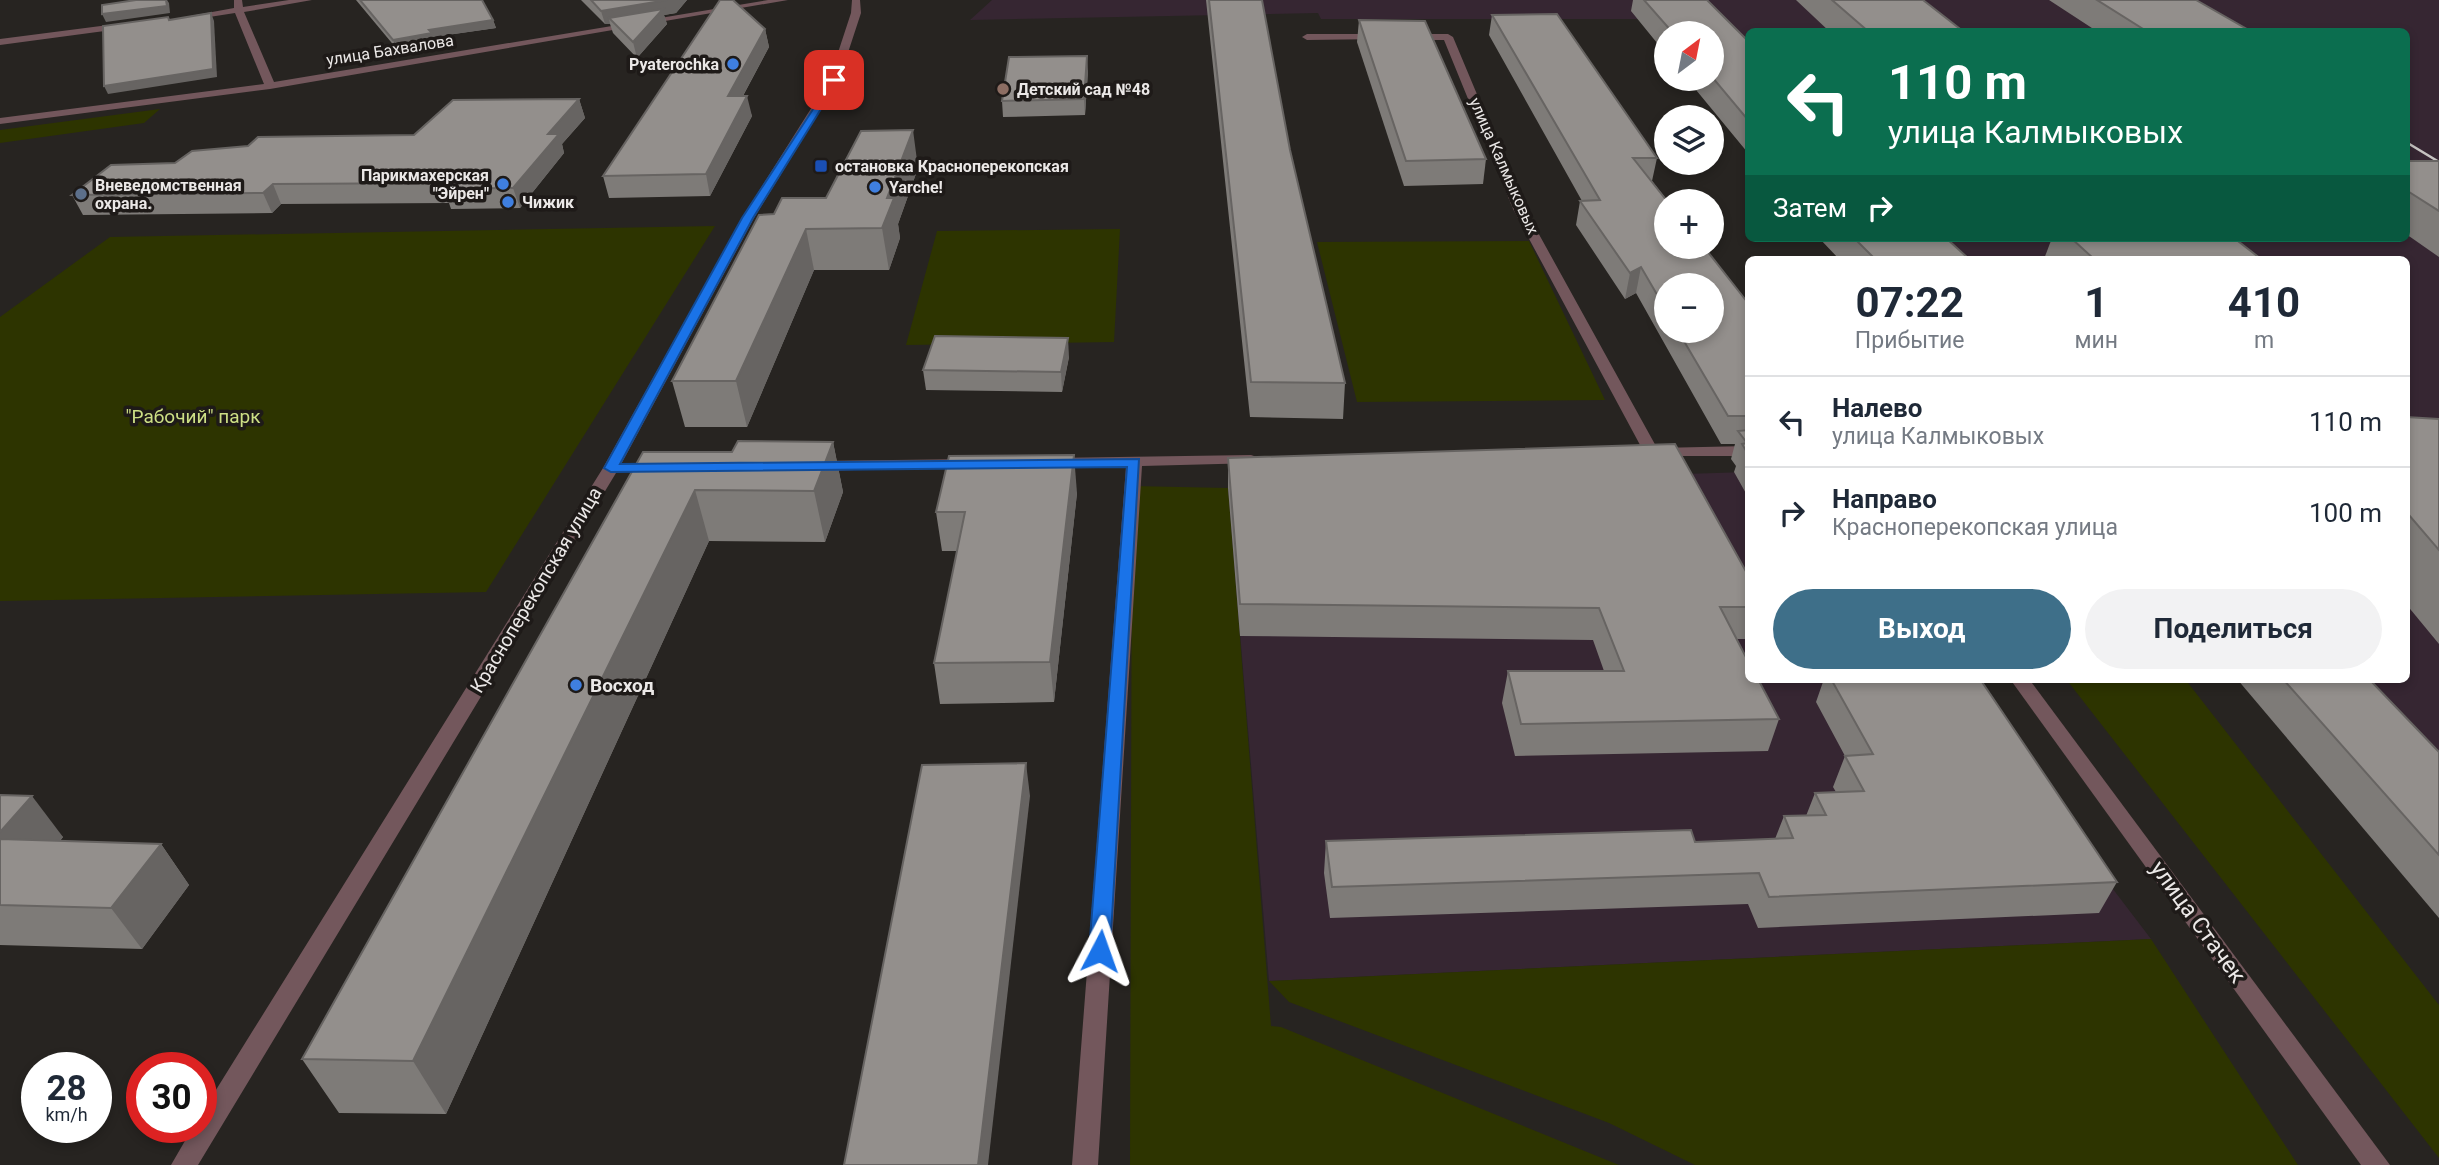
<!DOCTYPE html>
<html lang="ru">
<head>
<meta charset="utf-8">
<style>
	:root { --surface:#fff; --page:#f2f2f3; --text:#1f2937; --muted:#747a83; --line:#e0e1e3; --accent:#3e6f89 }
	body { margin:0; font-family:Roboto,sans-serif; background:var(--page); color:var(--text); height:100vh; display:flex; flex-direction:column; font-size:26px; white-space:nowrap }
	* { box-sizing:border-box; margin:0 }
	p { font-size:23px; color:var(--muted) }
	.icon { flex:none; width:38px; height:38px; fill:none; stroke:currentColor; stroke-width:2; stroke-linecap:round; stroke-linejoin:round }
	.map { position:relative; flex:1; overflow:hidden }
	.drawer { position:absolute; left:1745px; top:256px; width:665px; height:427px; display:flex; flex-direction:column; background:var(--surface); border-radius:10px; box-shadow:0 4px 10px #0003 }
	.drawer>* { flex:none }
	.top-card { position:absolute; left:1745px; top:28px; width:665px; height:214px; border-radius:10px; box-shadow:0 4px 10px #0003; background:#0b6e4f; color:#fff; overflow:hidden }
	.needle { width:46px; rotate:32deg }
	.fabs { position:absolute; left:1654px; top:21px; display:grid; gap:14px }
	.fabs a { display:grid; place-items:center; width:70px; height:70px; border-radius:50%; background:var(--surface); box-shadow:0 4px 10px #0003; font-size:35px }
	.speed { position:absolute; left:21px; top:1052px; display:flex; gap:14px; font-size:35px; font-weight:700; text-align:center }
	.speed>* { display:grid; place-content:center; width:91px; height:91px; border-radius:50%; background:var(--surface); box-shadow:0 4px 10px #0003; line-height:1 }
	.speed small { font-size:18px; font-weight:400 }
	.speed .limit { border:10px solid #d22; background:#fff; color:#111 }
	.pin { position:absolute; display:grid; place-items:center; width:60px; height:60px; color:#fff; margin:-30px; border-radius:14px; box-shadow:0 4px 10px #0006 }
	.me { position:absolute; width:77px; margin:-38px; rotate:4deg; stroke-linejoin:round; filter:drop-shadow(0 0 5px #0008) }
	.turn { display:flex; align-items:center; gap:24px; height:147px; padding:0 28px; font-size:32px }
	.turn .icon { width:91px; height:91px; stroke-width:2.5 }
	.turn b { display:block; font-size:49px; line-height:60px }
	.then { display:flex; align-items:center; height:66px; padding:0 28px; background:#0003; gap:14px; font-size:26px }
	.eta { display:flex; justify-content:space-evenly; align-items:center; height:119px; text-align:center }
	.eta b { font-size:42px; font-weight:700; line-height:49px }
	.cta { display:flex; gap:14px; margin-top:auto; padding:14px 28px }
	.cta a { flex:1; height:80px; border-radius:42px; background:var(--accent); color:#fff; font-size:28px; font-weight:700; line-height:80px; text-align:center }
	.cta a+a { background:var(--page); color:var(--text) }
	ul { padding:0; list-style:none }
	li { display:flex; align-items:center; gap:21px; height:91px; padding:0 28px; border-top:2px solid var(--line) }
	li div { flex:1 }
	li b { display:block; font-size:26px }
	li em { font-style:normal }
	.map>svg:first-child { display:block }
	.industrial { fill:#362632 }
	.green { fill:#2d3400 }
	.lines { fill:none; stroke-linecap:round; stroke-linejoin:round }
	.minor { fill:#73575c; fill-rule:evenodd }
	.rail { stroke:#c6c3c1; stroke-width:2.5 }
	.wall { fill:#7e7b78; fill-rule:evenodd }
	.shaded-wall { fill:#676462 }
	.building { fill:#938f8c; stroke:#676462; stroke-width:2 }
	.route { fill:#1a73e8; stroke:#114b97; stroke-width:2 }
	.shop-dot { fill:#3f7fe0; stroke:#1e1a18; stroke-width:2.5 }
	.education-dot { fill:#8d6e63; stroke:#1e1a18; stroke-width:2.5 }
	.transit-dot { fill:#1a4fb4; stroke:#1e1a18; stroke-width:2.5 }
	.service-dot { fill:#5c6f8a; stroke:#1e1a18; stroke-width:2.5 }
	.labels { text-anchor:middle; dominant-baseline:central; stroke-width:7; stroke-linejoin:round; paint-order:stroke }
	.far-street-label { font-size:16px; fill:#ebe8e7; stroke:#1e1a18 }
	.far-poi-label { font-size:16px; font-weight:bold; fill:#ebe8e7; stroke:#1e1a18; text-anchor:start }
	.park-label { font-size:19px; fill:#cddf85; stroke:#1e1a18 }
	.street-label { font-size:19px; fill:#ebe8e7; stroke:#1e1a18 }
	.poi-label { font-size:19px; font-weight:bold; fill:#ebe8e7; stroke:#1e1a18; text-anchor:start }
	.near-street-label { font-size:23px; fill:#ebe8e7; stroke:#1e1a18 }
</style>
</head>
<body>
<div class="map">
<svg width="2439" height="1165" viewBox="0 0 2439 1165">
	<rect width="100%" height="100%" fill="#272421"/>
	<!-- industrial -->
	<g class="industrial">
		<path d="M992 0H2439V811L2316 679H2406V259H1922L1902 238H2406V32H1748V69L1712 33 1658 19H1321L1318 13 970 20Z"/>
		<path d="M1748 472V679H1953L2151 939 1269 981 1228 488Z"/>
	</g>
	<!-- green -->
	<g class="green">
		<path d="M160 109 144 123 0 143V130Z"/>
		<path d="M715 226 486 592 0 601V317L110 237Z"/>
		<path d="M1120 229 1114 342 906 345 937 231Z"/>
		<path d="M1529 241 1605 400 1357 402 1317 242Z"/>
		<path d="M1132 486 1228 488 1271 1026 1281 1027 1619 1165H1130Z"/>
		<path d="M2066 679H2185L2439 1005V1158Z"/>
		<path d="M2151 939 2298 1165H1695L1609 1123 1289 1002 1269 981Z"/>
	</g>
	<g class="lines">
		<!-- minor -->
		<g class="minor">
			<path d="M242 0 243 7 289 0H312L244 12 274 82 768 0H788L270 89 0 124V118L264 84 235 13 190 20 185 17 234 8V0Z"/>
			<path d="M852 0H860L861 13 839 80 754 218 619 468 198 1165H171L193 1127H201V1114L603 468 742 218 829 80 851 13Z"/>
			<path d="M124 23 127 24V28L0 45V39Z"/>
			<path d="M1380 34 1385 37 1383 39 1307 40 1302 37 1307 34Z"/>
			<path d="M1448 34 1453 37 1525 209 1657 448 1748 446V456H1646L1513 209 1444 40H1408L1403 37 1408 34Z"/>
			<path d="M1251 455 1257 457 1259 460 1257 463 1142 466 1098 1165H1072L1126 467 1052 468 1044 463 1052 458Z"/>
			<path d="M971 459 977 461 979 464 977 467 814 471 806 466 814 461Z"/>
			<path d="M2010 679H2029L2390 1165H2361Z"/>
		</g>
		<!-- rail -->
		<path class="rail" d="M2406 142 2439 162"/>
	</g>
	<!-- wall -->
	<g class="wall">
		<path d="M356 0H482L493 20 496 28 433 37 434 41 396 48Z"/>
		<path d="M581 0H687L676 13 664 15 667 24 637 58 613 33 610 24H605Z"/>
		<path d="M1206 0H1262L1290 150 1345 383 1343 419 1250 417Z"/>
		<path d="M1633 0H1707L1748 41V153L1687 79H1712V33H1666V54L1631 11Z"/>
		<path d="M1796 0H1923L1964 32H1830Z"/>
		<path d="M2049 0H2196L2252 32H2098Z"/>
		<path d="M1492 15 1657 158 1652 181 1748 303V497L1734 472 1736 466 1731 459 1735 444H1721L1636 293 1625 299 1576 225 1580 201H1582L1489 35ZM1666 285 1712 331H1666Z"/>
		<path d="M1359 20 1486 159 1483 184 1404 186 1357 42Z"/>
		<path d="M765 29 769 47 743 96 752 116 710 196 609 198 603 176Z"/>
		<path d="M1088 71 1085 115 1003 117 1002 101Z"/>
		<path d="M579 99 585 118 562 144 564 153 520 208 451 209 449 203 281 204 272 213 83 215 72 195 175 163 414 135Z"/>
		<path d="M2406 161H2439V257L2406 234Z"/>
		<path d="M918 168 898 224 900 238 889 270H814L747 427H685L672 381 774 214Z"/>
		<path d="M1819 238H1946L1969 259H1839Z"/>
		<path d="M2052 238H2234L2261 259H2044Z"/>
		<path d="M1069 357 1062 392 926 390 923 370Z"/>
		<path d="M2406 417 2439 419V644L2406 604Z"/>
		<path d="M833 442 843 492 825 542 709 541 446 1114 339 1113 302 1059 643 452H732Z"/>
		<path d="M1228 458 1748 575V639H1736L1779 719 1768 751 1515 756 1502 703 1508 671H1604L1593 640 1240 636 1228 488Z"/>
		<path d="M1077 493 1054 702 940 704 934 663 957 551H942L936 512Z"/>
		<path d="M1824 679H1980L2117 882 2099 913 1758 928 1748 904 1330 918 1324 873 1326 841 1695 842 1775 839 1784 816H1806L1815 793 1836 792 1833 787 1845 756 1816 702Z"/>
		<path d="M2237 679H2369L2439 752V918Z"/>
		<path d="M0 795 63 837 60 841 161 844 189 885 142 949 0 945Z"/>
	</g>
	<!-- shaded-wall -->
	<g class="shaded-wall">
		<path d="M166 0H167L169 3 170 13 106 22 102 14Z"/>
		<path d="M667 0H687L676 13 664 15 667 24 637 58 633 42 609 18 610 24H605L601 11Z"/>
		<path d="M211 13 214 21 217 77 108 94 104 86Z"/>
		<path d="M493 20 496 28 433 37 434 41 396 48 393 40 429 30Z"/>
		<path d="M765 29 769 47 732 116 728 96Z"/>
		<path d="M1087 56 1088 71 1085 115 1084 99Z"/>
		<path d="M747 96 752 116 710 196 706 174Z"/>
		<path d="M579 99 585 118 562 144 564 153 520 208 513 188 548 134Z"/>
		<path d="M913 130 918 168 898 224 900 238 889 270 882 228 887 198Z"/>
		<path d="M273 184 281 204 272 213 263 193Z"/>
		<path d="M806 229 814 270 747 427 736 381Z"/>
		<path d="M1641 267 1636 293 1625 299 1630 273Z"/>
		<path d="M1068 338 1069 357 1062 392 1061 372Z"/>
		<path d="M833 442 843 492 825 542 814 491Z"/>
		<path d="M1074 455 1077 493 1054 702 1050 662Z"/>
		<path d="M695 490 709 541 446 1114 413 1061Z"/>
		<path d="M1026 763 1030 796 988 1165H978Z"/>
		<path d="M32 796 63 837 26 880 0 847V832Z"/>
		<path d="M161 844 189 885 142 949 111 908Z"/>
	</g>
	<!-- building -->
	<g class="building">
		<path d="M136 0H166L167 6 102 14V5Z"/>
		<path d="M360 0H482L493 20 429 30 432 33 393 40Z"/>
		<path d="M591 0H667L601 11Z"/>
		<path d="M720 0H733L765 29 728 96H747L706 174 603 176Z"/>
		<path d="M1209 0H1262L1290 150 1345 383 1251 382Z"/>
		<path d="M1644 0H1707L1748 41V120L1712 77V33H1673Z"/>
		<path d="M1832 0H1923L1964 32H1869Z"/>
		<path d="M2097 0H2196L2252 32H2148Z"/>
		<path d="M663 9 633 42 609 18Z"/>
		<path d="M211 13 213 69 104 86 103 26 168 17 169 20Z"/>
		<path d="M1557 14 1657 158H1633L1667 201H1666V247H1704L1748 303V416H1728L1678 331H1712V285H1666V310L1641 267 1630 273 1580 201 1600 200 1492 15Z"/>
		<path d="M1359 20 1425 21 1486 159 1406 161Z"/>
		<path d="M1087 56 1084 99 1002 101 1009 57Z"/>
		<path d="M579 99 548 134H559L513 188 444 189 450 183 273 184 263 193 72 195 111 165 175 163 192 151 248 146 258 137 414 135 453 100Z"/>
		<path d="M913 130 887 198H894L882 228 806 229 736 381H672L759 215 774 214 782 198H826L861 131Z"/>
		<path d="M2406 161H2439V211L2406 190Z"/>
		<path d="M1854 238H1946L1969 259H1875Z"/>
		<path d="M2071 238H2234L2261 259H2094Z"/>
		<path d="M935 336 1068 338 1061 372 923 370Z"/>
		<path d="M2406 417 2439 419V550L2409 515H2406Z"/>
		<path d="M1748 430V454L1742 444 1747 443 1738 431Z"/>
		<path d="M738 441 833 442 814 491 695 490 413 1061 302 1059 643 452H732Z"/>
		<path d="M1675 444 1748 575V607H1720L1748 661V679H1758L1779 719 1521 724 1508 671H1624L1599 608 1240 604 1228 458Z"/>
		<path d="M1074 455 1050 662 934 663 965 512H936L949 456Z"/>
		<path d="M1831 679H1980L2117 882 1769 897 1759 873 1332 887 1326 841 1691 830 1695 842 1793 838 1784 816 1826 815 1815 793 1864 791 1845 756 1873 754Z"/>
		<path d="M2283 679H2369L2439 752V855Z"/>
		<path d="M1026 763 978 1165H844L922 765Z"/>
		<path d="M0 795 32 796 0 832Z"/>
		<path d="M0 839 161 844 111 908 0 905Z"/>
	</g>
	<!-- route -->
	<path class="route" d="M834 77 839 80 753 218 620 464 1139 459 1110 951 1107 957 1100 960 1092 957 1089 951 1127 467 611 472 604 468 742 218Z"/>
	<!-- markers -->
	<g class="shop-dot">
		<circle cx="733" cy="64" r="7"/>
		<circle cx="503" cy="184" r="7"/>
		<circle cx="875" cy="187" r="7"/>
		<circle cx="508" cy="202" r="7"/>
		<circle cx="576" cy="685" r="7"/>
	</g>
	<circle class="education-dot" cx="1003" cy="89" r="7"/>
	<rect class="transit-dot" x="814" y="159" width="14" height="14" rx="3.5"/>
	<circle class="service-dot" cx="81" cy="194" r="7"/>
	<g class="labels">
		<!-- far-street labels -->
		<g class="far-street-label">
			<text transform="translate(390 50) rotate(-9)">улица Бахвалова</text>
			<text transform="translate(1504 166) rotate(66)">улица Калмыковых</text>
		</g>
		<!-- far-poi labels -->
		<g class="far-poi-label">
			<text x="719" y="64" text-anchor="end">Pyaterochka</text>
			<text x="1017" y="89">Детский сад №48</text>
			<text x="835" y="166">остановка Красноперекопская</text>
			<text x="489" y="175" text-anchor="end">Парикмахерская<tspan x="489" dy="18">"Эйрен"</tspan></text>
			<text x="95" y="185">Вневедомственная<tspan x="95" dy="18">охрана.</tspan></text>
			<text x="889" y="187">Yarche!</text>
			<text x="522" y="202">Чижик</text>
		</g>
		<!-- park labels -->
		<g class="park-label">
			<text x="193" y="416">"Рабочий" парк</text>
		</g>
		<!-- street labels -->
		<g class="street-label">
			<text transform="translate(536 590) rotate(-59)">Красноперекопская улица</text>
		</g>
		<!-- poi labels -->
		<g class="poi-label">
			<text x="590" y="685">Восход</text>
		</g>
		<!-- near-street labels -->
		<g class="near-street-label">
			<text transform="translate(2198 922) rotate(54)">улица Стачек</text>
		</g>
	</g>
</svg>
<div class="fabs">
<a><svg class="needle" viewBox="-14 -14 28 28"><path d="M0-13l5 13h-10z" fill="#e53935"/><path d="M0 13l5-13h-10z" fill="#747a83"/></svg></a>
<a><svg class="icon" aria-label="layers" viewBox="0 0 24 24"><path d="M12 4l9 5-9 5-9-5zM3 14l9 5 9-5"/></svg></a>
<a>+</a>
<a>−</a>
</div>
<div class="speed"><div>28<small>km/h</small></div><div class="limit">30</div></div>
<div class="pin" style="left:834px;top:80px;background:#d93025"><svg class="icon" aria-label="arrive" viewBox="0 0 24 24"><path d="M6 21V4h12l-3 4 3 4H6"/></svg></div>
<svg class="me" style="left:1100px;top:951px" viewBox="-20 -20 40 40"><path d="M0-17L14 15 0 8-14 15z" fill="#1a73e8" stroke="#fff" stroke-width="4"/></svg>
<div class="top-card">
<div class="turn"><svg class="icon" aria-label="left" viewBox="0 0 24 24"><path d="M17 20v-9H6M10 6l-5 5 5 5"/></svg><div><b>110 m</b>улица Калмыковых</div></div>
<div class="then">Затем<svg class="icon" aria-label="right" viewBox="0 0 24 24"><path d="M7 20v-9h11M14 6l5 5-5 5"/></svg></div>
</div>
<section class="drawer">
<div class="eta">
<div><b>07:22</b><p>Прибытие</p></div>
<div><b>1</b><p>мин</p></div>
<div><b>410</b><p>m</p></div>
</div>
<ul>
<li><svg class="icon" aria-label="left" viewBox="0 0 24 24"><path d="M17 20v-9H6M10 6l-5 5 5 5"/></svg><div><b>Налево</b><p>улица Калмыковых</p></div><em>110 m</em></li>
<li><svg class="icon" aria-label="right" viewBox="0 0 24 24"><path d="M7 20v-9h11M14 6l5 5-5 5"/></svg><div><b>Направо</b><p>Красноперекопская улица</p></div><em>100 m</em></li>
</ul>
<div class="cta"><a>Выход</a><a>Поделиться</a></div>
</section>
</div>
</body>
</html>
